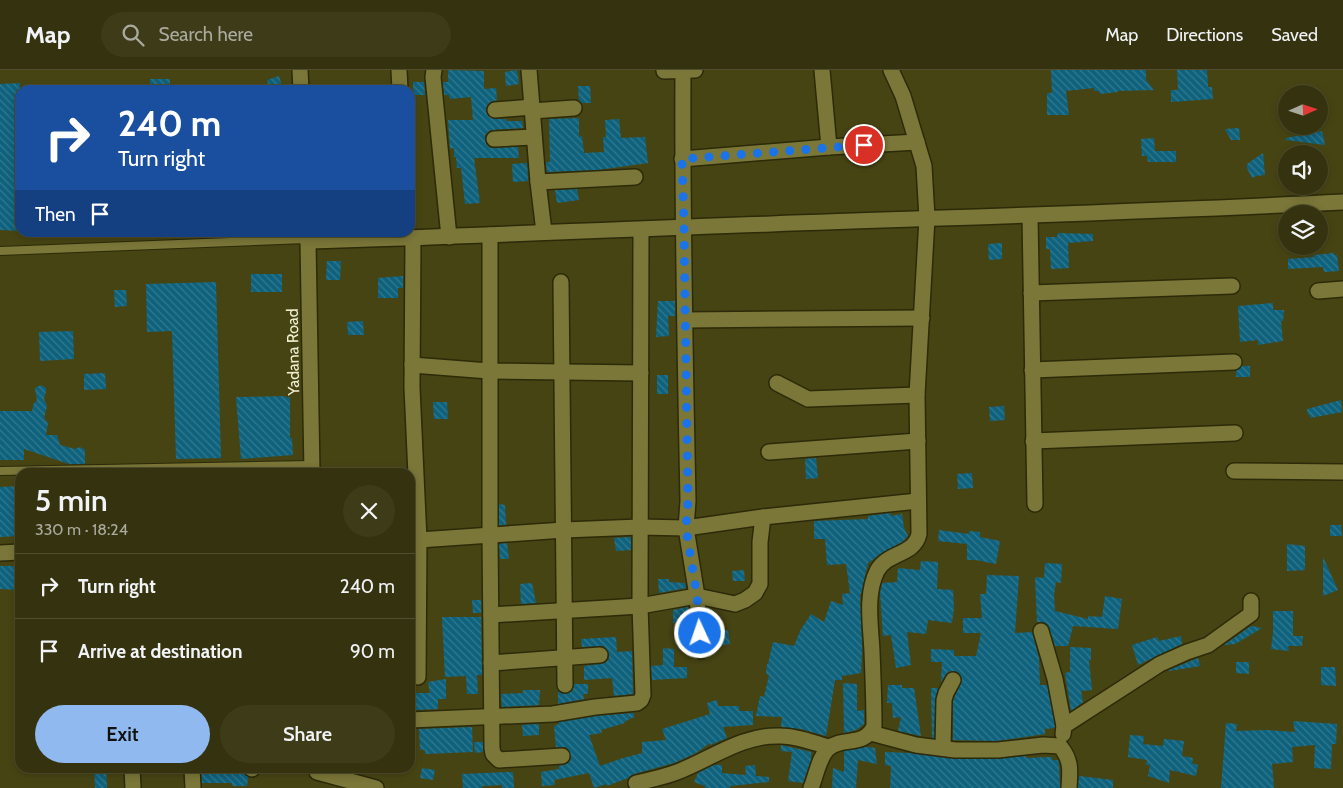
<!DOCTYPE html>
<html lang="en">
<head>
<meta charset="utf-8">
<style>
	:root { --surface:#35330f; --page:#3d3b18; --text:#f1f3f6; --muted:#aaaa9e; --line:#4f4e2f; --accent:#90b9f0 }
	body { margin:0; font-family:Cabin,sans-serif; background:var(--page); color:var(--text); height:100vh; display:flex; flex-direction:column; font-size:19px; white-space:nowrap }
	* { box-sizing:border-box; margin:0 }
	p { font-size:16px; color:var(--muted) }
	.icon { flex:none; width:28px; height:28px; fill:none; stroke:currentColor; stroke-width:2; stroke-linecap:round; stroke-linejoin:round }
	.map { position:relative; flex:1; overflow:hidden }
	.side { position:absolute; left:15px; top:398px; width:400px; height:305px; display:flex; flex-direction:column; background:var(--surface); border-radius:15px; box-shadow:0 2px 8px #0003,0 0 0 1px var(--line) }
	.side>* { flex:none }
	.guide { position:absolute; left:15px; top:15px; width:400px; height:152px; border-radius:15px; box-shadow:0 2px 8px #0003,0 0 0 1px var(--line); background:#1a4fa0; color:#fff; overflow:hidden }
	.needle { width:32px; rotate:87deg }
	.controls { position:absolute; left:1278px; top:15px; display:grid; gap:10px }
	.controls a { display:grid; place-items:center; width:50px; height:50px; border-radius:50%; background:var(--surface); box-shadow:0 2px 8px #0003,0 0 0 1px var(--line); font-size:25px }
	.pin { position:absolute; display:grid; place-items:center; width:42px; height:42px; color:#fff; margin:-21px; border:2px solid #fff; border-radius:50%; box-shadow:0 1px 5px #0007 }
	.me { position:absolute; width:55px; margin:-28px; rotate:357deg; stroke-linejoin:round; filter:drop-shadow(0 0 4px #0008) }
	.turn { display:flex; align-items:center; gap:18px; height:105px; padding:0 20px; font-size:22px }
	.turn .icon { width:65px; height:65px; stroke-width:2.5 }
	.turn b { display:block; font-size:35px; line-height:42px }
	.then { display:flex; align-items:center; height:48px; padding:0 20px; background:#0003; gap:10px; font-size:19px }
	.round { display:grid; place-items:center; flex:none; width:52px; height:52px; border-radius:26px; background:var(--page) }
	.headline { display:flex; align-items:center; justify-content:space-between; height:85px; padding:0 20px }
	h1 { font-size:30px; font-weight:600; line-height:38px }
	.action { display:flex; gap:10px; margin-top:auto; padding:10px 20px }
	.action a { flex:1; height:58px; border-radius:30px; background:var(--accent); color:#111; font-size:20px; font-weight:600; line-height:58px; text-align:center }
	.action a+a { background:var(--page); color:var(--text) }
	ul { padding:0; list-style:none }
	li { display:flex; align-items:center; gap:15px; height:65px; padding:0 20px; border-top:1px solid var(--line) }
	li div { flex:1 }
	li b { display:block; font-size:19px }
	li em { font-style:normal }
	header { display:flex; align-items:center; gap:30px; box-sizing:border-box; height:70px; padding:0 25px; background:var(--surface); border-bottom:1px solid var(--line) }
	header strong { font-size:24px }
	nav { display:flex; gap:28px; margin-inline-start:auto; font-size:18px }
	.search { width:350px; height:45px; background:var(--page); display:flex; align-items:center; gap:12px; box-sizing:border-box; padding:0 18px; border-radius:28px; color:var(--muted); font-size:19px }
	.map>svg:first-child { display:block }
	.building { fill:url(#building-back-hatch) }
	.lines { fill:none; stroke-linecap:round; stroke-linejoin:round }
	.lane-casing { stroke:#2c2a09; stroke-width:10 }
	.street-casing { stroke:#2c2a09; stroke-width:18 }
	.lane { stroke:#7b7739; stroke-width:8 }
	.street { stroke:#7b7739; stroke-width:15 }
	.route { stroke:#1a73e8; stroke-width:9; stroke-dasharray:0 16.2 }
	.labels { text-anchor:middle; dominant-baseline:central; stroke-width:4; stroke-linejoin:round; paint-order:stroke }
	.street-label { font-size:16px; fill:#efeece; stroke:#474414 }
</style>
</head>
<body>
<header>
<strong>Map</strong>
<div class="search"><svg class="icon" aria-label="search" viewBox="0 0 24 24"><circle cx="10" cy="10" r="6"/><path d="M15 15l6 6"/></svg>Search here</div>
<nav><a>Map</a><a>Directions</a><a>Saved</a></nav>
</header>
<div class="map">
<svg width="1343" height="718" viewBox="0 0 1343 718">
	<defs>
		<pattern id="building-back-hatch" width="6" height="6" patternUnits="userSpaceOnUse" patternTransform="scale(1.25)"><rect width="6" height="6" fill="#0f627d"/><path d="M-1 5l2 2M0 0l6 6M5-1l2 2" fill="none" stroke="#32798e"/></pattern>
	</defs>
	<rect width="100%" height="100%" fill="#474414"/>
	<!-- building -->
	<g class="building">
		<path d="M448 0 484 1V19L496 18 497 30 490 32 487 36 486 40 488 46 495 49H506L507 51H522L523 58 493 60 489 61 485 65 486 74 490 78 518 77 519 88H474L480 133 465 134 461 98H457L456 87H454V78L450 79 448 50H473L471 27 450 29 449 25H444L443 12H448Z"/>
		<path d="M517 0 519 14 506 16 505 2Z"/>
		<path d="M1051 0H1146V10L1154 20 1117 21 1118 22 1100 24 1099 21H1094V18L1066 21 1069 45H1047V23H1052Z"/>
		<path d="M1177 0H1207L1208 17H1212L1213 29 1171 32V20H1178Z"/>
		<path d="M279 6 282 16 270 20 267 10Z"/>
		<rect x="150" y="9" width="20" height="11"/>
		<path d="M413 12H424L425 25H413Z"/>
		<path d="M20 13V161L0 160V14Z"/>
		<path d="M578 16H590L591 33H582L579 30Z"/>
		<path d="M579 48V67L582 66 584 83 604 82 603 67H606L605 50 619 49 621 68 645 67 648 93 598 100 547 102 546 92H550L549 49Z"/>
		<path d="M1239 58 1240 70H1231L1225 59Z"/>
		<path d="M1322 61 1325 75 1286 70V68Z"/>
		<path d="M1154 68 1155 81H1176V92H1148L1147 86H1142L1141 69Z"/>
		<path d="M1263 83 1265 105 1256 106 1252 108 1247 98V94Z"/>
		<path d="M527 93 528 111 513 112 512 94Z"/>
		<path d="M577 119 579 130 557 133 555 120Z"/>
		<path d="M1058 163 1093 164V171L1068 173 1069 198 1051 199 1050 179H1046V167H1057Z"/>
		<path d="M1002 173V189L989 190 988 174Z"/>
		<path d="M1334 183V185H1337L1339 201 1324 202 1323 197 1288 199V189L1314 187V185Z"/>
		<path d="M327 191H341L340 210H326Z"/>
		<rect x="251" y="204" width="31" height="18"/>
		<path d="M403 206V218H398V228H378V208Z"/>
		<path d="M216 212 221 388 176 389 172 261 147 262 146 214Z"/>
		<path d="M114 220H126L127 236 115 237Z"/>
		<path d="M658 231H675V246H668L669 266 656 267Z"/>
		<path d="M1273 233V240H1284L1283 251H1281L1283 271 1258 275V270L1240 272 1238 236Z"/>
		<path d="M363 251 364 265H348L347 252Z"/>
		<path d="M73 261 74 289 40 291 39 262Z"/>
		<path d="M1242 296H1250V307H1236V301Z"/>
		<path d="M105 303 106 319 84 320V304Z"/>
		<rect x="657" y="305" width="11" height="19"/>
		<path d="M41 315 46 318V321L44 329 47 336 44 348 48 353 46 365H57L60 375 75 379 80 377 85 380V394H69L24 379V390H0V341H32L34 333 37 331 35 318Z"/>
		<path d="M290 326V368H292L293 385 241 389 236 327Z"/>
		<path d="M1341 330 1342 342 1310 348V345H1308L1307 339Z"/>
		<path d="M433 332H447L448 349H434Z"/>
		<path d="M1004 336 1005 350 990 351 989 337Z"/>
		<path d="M816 388 818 408 806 409 805 389Z"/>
		<path d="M972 403 973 418 958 419 957 404Z"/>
		<path d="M20 416V466L0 467V417Z"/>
		<path d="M499 434 505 435 506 455H499Z"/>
		<path d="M890 443 891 446 902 444 904 458 908 466 902 472 882 483 868 493 861 524H860L862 579 861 603 842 606V610H835L826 666 801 659 781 657 782 647 756 646 760 626 764 627 769 605 766 604 767 594H768L773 572 794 576 800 561 811 544 824 552 831 531 843 535 842 524 850 523 846 494 827 495 825 469H814V451L868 449V446Z"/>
		<path d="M1330 455H1341L1342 466H1330Z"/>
		<path d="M939 460 969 464V461L980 462V467L1000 471 996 494 976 490H967V474L938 471Z"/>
		<path d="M631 467V480L616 481 614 468Z"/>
		<path d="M507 473 509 489H500L499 474Z"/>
		<path d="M1287 474 1305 476V500L1287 501Z"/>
		<path d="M1323 487 1338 520 1323 526Z"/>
		<path d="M921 491 938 492 937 519 953 520 954 538 952 553 928 550 926 564 907 562 911 595 896 598 891 565 883 566 880 523 882 513 897 512 898 498 920 500Z"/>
		<path d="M1045 493 1062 494 1061 513 1056 512 1054 525 1055 541 1088 549V546L1102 547 1105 526 1122 529 1118 559 1073 556 1068 576H1055L1048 555 1043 552H1037L1035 507 1044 508Z"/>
		<path d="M0 496H20V520L0 519Z"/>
		<path d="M744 500 745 511H733L732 501Z"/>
		<path d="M987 505 1019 506 1015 563 1032 562 1039 588 1040 615H1047L1055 656 1054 658 1045 659V664L997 671 953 670V631L962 609 958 602 952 601 948 602 941 612 942 592H931V579L954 580V586H976L981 563H963V548H982L980 524H986Z"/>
		<path d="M658 509H669V512L685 513 686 518 659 523Z"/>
		<path d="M532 513 536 533 521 534 520 514Z"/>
		<path d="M472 530H481V543H473Z"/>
		<path d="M688 537 690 553H673V540Z"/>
		<path d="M1273 541H1293V566H1303L1302 576H1288L1289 581 1271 579 1273 563Z"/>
		<path d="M442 547H481L482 605H477L478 624H467L466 606 445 607Z"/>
		<path d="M1251 556 1262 558 1235 574 1224 575Z"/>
		<path d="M728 560 730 574 710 577 709 562Z"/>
		<path d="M1181 566 1182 574 1138 595 1132 575 1157 567 1159 571Z"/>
		<path d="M616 567 617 582 632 581 633 624 614 626 612 608 584 610V596L605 593 609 589V584L604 576 582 577 581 569Z"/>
		<path d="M1070 577 1091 578V590H1089L1092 620 1081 621 1083 632 1071 641 1065 603 1070 602Z"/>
		<path d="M663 578 674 579V597H687V608L652 610 651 596 663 595Z"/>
		<path d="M1198 588 1200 596 1169 601V600Z"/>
		<path d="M1236 592H1249V604L1236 603Z"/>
		<path d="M1321 597H1335L1336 616 1321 615Z"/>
		<path d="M446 609V629H438V639L415 640V623H430L428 612Z"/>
		<path d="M843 613 857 614V641L864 640V654L856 660 844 663Z"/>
		<path d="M574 614H588V624H583L584 629 558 634V621L565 624 569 623 573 620Z"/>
		<path d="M888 615H902V618H914L921 666 898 661 901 647 893 648 892 633H887Z"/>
		<path d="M931 618H938L935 630 934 668H932Z"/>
		<path d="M523 620H540L539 635 502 637 501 624 523 623Z"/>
		<path d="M717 630 718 636H739V641H753V655L723 657 727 668 710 675V673L696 683 674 693 634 704 628 708 607 716 606 714 594 718 589 703 554 710 555 715 542 716 541 702 559 699V696L567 694 571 690 569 680 566 677H556L554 656 559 654V652L596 646 634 643V647L624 652 625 653 601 660 602 663 589 665 600 696 623 688 642 683V672L666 670 662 659 710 644 707 633Z"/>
		<path d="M1293 651 1337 654 1336 674H1332L1331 699 1314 698 1315 675 1292 677 1293 692 1272 694 1274 718H1221L1226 653 1237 654 1236 661 1267 660 1295 662Z"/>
		<path d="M539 654V665L523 666 522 655Z"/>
		<path d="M472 657 473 682 425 684V680H420L419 659Z"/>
		<path d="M1130 665 1144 666 1143 674 1163 676 1164 669 1184 671 1182 686 1193 688 1192 693 1198 695 1196 706 1170 700 1169 713 1148 706 1150 695H1146L1147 690 1128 687Z"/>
		<path d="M474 672H483V682L475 683Z"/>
		<path d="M781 675 811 682V690L803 713 788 711 792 682 781 681Z"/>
		<path d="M866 677 875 678 877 694 858 690 856 718H832L833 698 844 702V681Z"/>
		<path d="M885 682 911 683 955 689H998L1026 686V688L1052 687V690H1058L1059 694 1060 718H890L891 696 885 695Z"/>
		<path d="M714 695H722V703L746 705 745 696 755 695 756 706 769 707V712L730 716V718H705V716L694 712 698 703Z"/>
		<path d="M94 698H106L107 718H95Z"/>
		<path d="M219 698 220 702 244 703 248 707 247 716H232V713H202L201 699Z"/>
		<path d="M422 698 435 700 433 710 420 708Z"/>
		<path d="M513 702 514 718H502V715L482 716V718H463L462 704Z"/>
		<path d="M1079 706 1113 710V718H1078Z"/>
	</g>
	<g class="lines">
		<!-- lane casing -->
		<g class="lane-casing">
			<g id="lane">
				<path d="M0 181 306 169"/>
				<path d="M0 401 312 395"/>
			</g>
		</g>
		<!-- street casing -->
		<g class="street-casing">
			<g id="street">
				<path d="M300 0 301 20"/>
				<path d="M399 0 400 20"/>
				<path d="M434 0 433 7 449 167"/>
				<path d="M529 0 538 112 544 162"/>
				<path d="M683 0C682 144 685 287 688 431L686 458 697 526 701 581"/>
				<path d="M822 0 829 77"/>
				<path d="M664 1 695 0"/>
				<path d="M495 40 532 37"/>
				<path d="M532 41 574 38"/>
				<path d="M494 69 534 67"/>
				<path d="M682 89 829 77 917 72"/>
				<path d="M538 112 635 107"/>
				<path d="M1030 146 1035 434"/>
				<path d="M306 162V169L308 171 312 402"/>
				<path d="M490 165V466L492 678 493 684 499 690 562 686"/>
				<path d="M413 168 412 318 419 470 418 607"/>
				<path d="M308 171C462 167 616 159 771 154 962 147 1152 142 1343 132"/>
				<path d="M561 212 565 615"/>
				<path d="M1318 221 1343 219"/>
				<path d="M1031 223 1232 216"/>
				<path d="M685 250 922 248"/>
				<path d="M412 295 489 301 641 303"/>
				<path d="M1032 300 1234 292"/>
				<path d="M777 313 808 329 917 325"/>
				<path d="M1033 371 1235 363"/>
				<path d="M769 382 918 371"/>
				<path d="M1234 401 1343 402"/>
				<path d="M419 470 564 460 640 457 686 458 763 447 918 431"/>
				<path d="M0 483 20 482"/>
				<path d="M491 545 640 536 697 526 735 534 745 530 755 523 760 514V472L763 447"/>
				<path d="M1041 561 1055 609 1064 656 1063 664"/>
				<path d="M491 593 600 585"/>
				<path d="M410 650 553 644 595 637 637 633 641 630 643 625 640 536 641 160"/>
				<path d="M1064 656 1160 594 1187 582 1208 575 1251 544V531"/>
				<path d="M871 663 916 675 955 680H998L1043 675 1060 676C1072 691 1070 700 1069 718"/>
				<path d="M943 678 944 630 946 623 953 610"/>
				<path d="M132 698 133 718"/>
				<path d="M192 698 193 718"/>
				<path d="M252 698V699"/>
				<path d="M317 702 376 718"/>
				<path d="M636 713C650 710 664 707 677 702 711 689 743 664 781 666 797 666 814 673 829 677"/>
				<path d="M811 718C816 706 819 686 829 678 843 666 864 678 874 656 874 631 873 607 872 582 871 557 865 525 877 501 888 481 914 486 919 464L917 325 927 148 924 96 903 26 891 0"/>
			</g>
		</g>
		<!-- lane -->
		<use href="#lane" class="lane"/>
		<!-- street -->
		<use href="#street" class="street"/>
	</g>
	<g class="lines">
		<!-- route -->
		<path class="route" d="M700 563 697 526 686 458 688 431 684 157 682 89 864 75"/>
	</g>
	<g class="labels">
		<!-- street labels -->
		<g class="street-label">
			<text transform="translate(293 282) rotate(-91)">Yadana Road</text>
		</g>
	</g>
</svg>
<div class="controls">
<a><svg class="needle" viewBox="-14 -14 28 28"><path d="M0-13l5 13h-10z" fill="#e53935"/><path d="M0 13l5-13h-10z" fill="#aaaa9e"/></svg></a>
<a><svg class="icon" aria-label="sound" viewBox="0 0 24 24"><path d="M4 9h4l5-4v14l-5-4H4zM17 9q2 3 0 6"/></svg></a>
<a><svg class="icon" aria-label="layers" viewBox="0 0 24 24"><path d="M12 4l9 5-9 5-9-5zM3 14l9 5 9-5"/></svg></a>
</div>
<div class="pin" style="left:864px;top:75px;background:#d93025"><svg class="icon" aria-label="arrive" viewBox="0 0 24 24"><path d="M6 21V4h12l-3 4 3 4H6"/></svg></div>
<svg class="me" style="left:700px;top:563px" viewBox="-20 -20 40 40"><circle r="17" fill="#1a73e8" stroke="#fff" stroke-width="3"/><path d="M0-11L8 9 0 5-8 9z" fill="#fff"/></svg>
<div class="guide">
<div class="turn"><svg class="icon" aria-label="right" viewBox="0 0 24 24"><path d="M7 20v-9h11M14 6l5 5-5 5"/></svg><div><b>240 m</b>Turn right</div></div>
<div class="then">Then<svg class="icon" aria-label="arrive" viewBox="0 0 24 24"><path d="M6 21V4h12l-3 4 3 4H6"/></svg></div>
</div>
<section class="side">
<div class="headline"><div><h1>5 min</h1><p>330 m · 18:24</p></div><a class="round"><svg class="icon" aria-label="close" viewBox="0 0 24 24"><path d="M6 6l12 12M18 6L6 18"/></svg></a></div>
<ul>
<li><svg class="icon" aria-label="right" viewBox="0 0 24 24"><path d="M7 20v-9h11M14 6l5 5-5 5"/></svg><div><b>Turn right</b></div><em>240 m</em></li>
<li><svg class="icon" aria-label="arrive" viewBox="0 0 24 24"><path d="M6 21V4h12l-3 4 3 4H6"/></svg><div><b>Arrive at destination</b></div><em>90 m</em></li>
</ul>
<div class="action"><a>Exit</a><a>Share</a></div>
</section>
</div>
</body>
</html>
